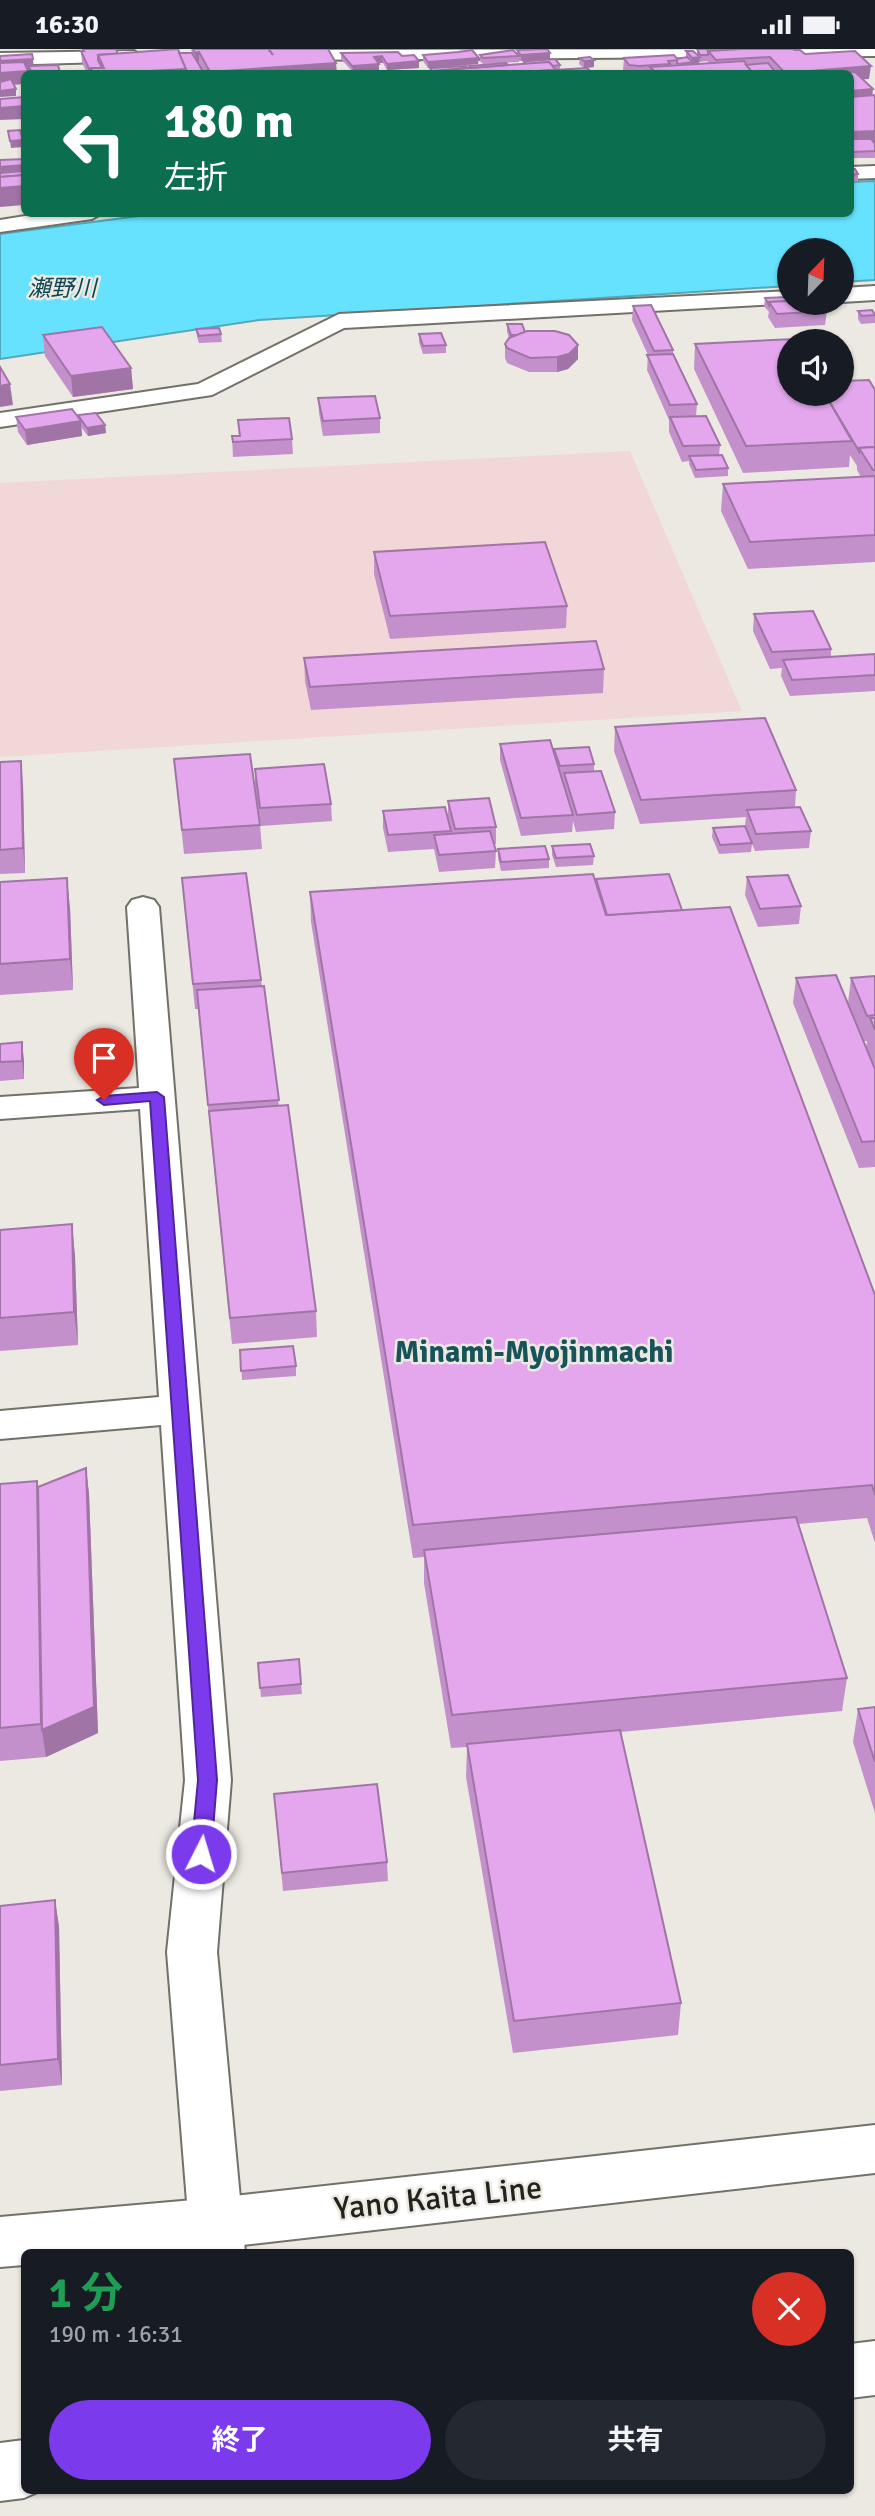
<!DOCTYPE html>
<html lang="ja">
<head>
<meta charset="utf-8">
<style>
	:root { --surface:#171b24; --page:#242831; --text:#f1f3f6; --muted:#9ea1a6; --accent:#7c3aed }
	body { margin:0; font-family:Signika,"Noto Sans JP",sans-serif; background:var(--page); color:var(--text); height:100vh; display:flex; flex-direction:column; font-size:26px; white-space:nowrap }
	* { box-sizing:border-box; margin:0 }
	p { font-size:23px; color:var(--muted) }
	.icon { flex:none; width:38px; height:38px; fill:none; stroke:currentColor; stroke-width:2; stroke-linecap:round; stroke-linejoin:round }
	.map { position:relative; flex:1; overflow:hidden }
	.sheet { position:absolute; left:21px; top:2200px; width:833px; height:245px; display:flex; flex-direction:column; background:var(--surface); border-radius:10px; box-shadow:0 2px 5px #0004 }
	.sheet>* { flex:none }
	.hud { position:absolute; left:21px; top:21px; width:833px; height:147px; border-radius:10px; box-shadow:0 2px 5px #0004; background:#0b6e4f; color:#fff; overflow:hidden }
	.needle { width:46px; rotate:23deg }
	.fabs { position:absolute; left:777px; top:189px; display:grid; gap:14px }
	.fabs a { display:grid; place-items:center; width:77px; height:77px; border-radius:50%; background:var(--surface); box-shadow:0 2px 5px #0004; font-size:35px }
	.pin { position:absolute; display:grid; place-items:center; width:60px; height:60px; color:#fff; margin:-72px -30px; border-radius:50% 50% 50% 0; rotate:-45deg; box-shadow:0 0 7px #0007 }
	.pin .icon { rotate:45deg }
	.me { position:absolute; width:77px; margin:-38px; rotate:5deg; stroke-linejoin:round; filter:drop-shadow(0 0 5px #0008) }
	.turn { display:flex; align-items:center; gap:24px; height:147px; padding:0 28px; font-size:32px }
	.turn .icon { width:91px; height:91px; stroke-width:2.5 }
	.turn b { display:block; font-size:49px; line-height:60px }
	.round { display:grid; place-items:center; flex:none; width:74px; height:74px; border-radius:37px; background:var(--page) }
	.summary { display:flex; align-items:center; justify-content:space-between; height:119px; padding:0 28px }
	h1 { font-size:42px; font-weight:700; line-height:52px; color:#1e9e55 }
	.cta { display:flex; gap:14px; margin-top:auto; padding:14px 28px }
	.cta a { flex:1; height:80px; border-radius:42px; background:var(--accent); color:#fff; font-size:28px; font-weight:700; line-height:80px; text-align:center }
	.cta a+a { background:var(--page); color:var(--text) }
	.status { display:flex; justify-content:space-between; align-items:center; height:49px; padding:0 35px; background:var(--surface); direction:ltr }
	.status svg { height:19px; fill:currentColor }
	.map>svg:first-child { display:block }
	.industrial { fill:#f2d7d8 }
	.water { fill:#66e2ff; stroke:#52a8bc; stroke-width:2 }
	.lines { fill:none; stroke-linecap:round; stroke-linejoin:round }
	.minor-casing { stroke:#727169; stroke-width:4 }
	.tertiary-casing { stroke:#727169; stroke-width:4 }
	.secondary-casing { stroke:#727169; stroke-width:4 }
	.minor { fill:#fff; fill-rule:evenodd }
	.tertiary { fill:#fff; fill-rule:evenodd }
	.secondary { fill:#fff; fill-rule:evenodd }
	.wall { fill:#c490cc; fill-rule:evenodd }
	.shaded-wall { fill:#a075a6 }
	.building { fill:#e4a7ed; stroke:#a075a6; stroke-width:2 }
	.route { fill:#7c3aed; stroke:#51269a; stroke-width:2 }
	.labels { text-anchor:middle; dominant-baseline:central; stroke-width:5; stroke-linejoin:round; paint-order:stroke }
	.far-water-label { font-size:23px; font-style:italic; fill:#0e4652; stroke:#ebe9e1 }
	.quarter-label { font-size:30px; font-weight:bold; fill:#18535a; stroke:#ebe9e1 }
	.near-street-label { font-size:32px; fill:#22221f; stroke:#ebe9e1 }
</style>
</head>
<body>
<div class="status"><b>16:30</b><svg viewBox="0 0 49 12"><path d="M0 12V9h3v3zM5 12V6h3v6zM10 12V3h3v9zM15 12V0h3v12zM26 1h20v11H26zM47 4h2v5h-2z"/></svg></div>
<div class="map">
<svg width="875" height="2467" viewBox="0 0 875 2467">
	<rect width="100%" height="100%" fill="#ebe9e1"/>
	<!-- industrial -->
	<path class="industrial" d="M630 402 742 662 0 708V434Z"/>
	<!-- water -->
	<path class="water" d="M875 132V231L842 233V201H789V237L259 271 0 310V185L162 164H850L851 133Z"/>
	<g class="lines">
		<!-- minor casing -->
		<g class="minor-casing">
			<g id="minor">
				<path d="M875 0V7L279 11 270 6 279 1Z"/>
				<path d="M134 2 143 8 140 12 0 16V4Z"/>
				<path d="M875 117V129L850 130V118Z"/>
				<path d="M44 164H102L92 170 0 183V171Z"/>
				<path d="M875 237V251L842 253V239Z"/>
				<path d="M789 242V254H797L344 279 212 346 0 378V364L198 335 339 265Z"/>
			</g>
		</g>
		<!-- tertiary casing -->
		<g class="tertiary-casing">
			<path id="tertiary" d="M143 848 154 851 159 858 231 1731 217 1903 245 2203H191L167 1903 185 1731 161 1376 0 1390V1362L159 1348 140 1060 0 1070V1048L139 1039 127 858 132 851Z"/>
		</g>
		<!-- secondary casing -->
		<g class="secondary-casing">
			<g id="secondary">
				<path d="M875 2076V2124L216 2199 166 2203H24V2216L0 2218V2168L216 2149Z"/>
				<path d="M875 2292V2346L850 2349V2295Z"/>
				<path d="M24 2391V2441H42L24 2449 0 2452V2394Z"/>
			</g>
		</g>
		<!-- minor -->
		<use href="#minor" class="minor"/>
		<!-- tertiary -->
		<use href="#tertiary" class="tertiary"/>
		<!-- secondary -->
		<use href="#secondary" class="secondary"/>
	</g>
	<!-- wall -->
	<g class="wall">
		<path d="M82 0H116L118 5 192 4 191 0H328L337 24H204L199 16 204 24H87L82 14 81 2H83Z"/>
		<path d="M697 0 794 1 869 30H862L875 95V109H850V24H626L623 21 624 9 677 10 686 8V2L697 5ZM708 12 707 14 699 15V13Z"/>
		<path d="M517 1 550 10 560 16V21L584 19 579 15 580 9 594 11V18L584 19 592 24 430 22V19H469V17L524 15V13L527 12H521L519 10V13L483 15 480 12V6L517 4Z"/>
		<path d="M458 3 478 15 428 19 423 12V6Z"/>
		<path d="M341 4 402 7 419 19 387 21 383 14H378L379 21 353 23 341 10Z"/>
		<path d="M850 120 858 125V132L850 133Z"/>
		<path d="M765 249 825 255V260L827 262 825 276 775 279 768 268 769 263 764 257Z"/>
		<path d="M633 257 673 301V305L697 355 696 367 720 396 719 406 728 419V427L695 429 689 415V412L682 413 669 383V371L647 321 648 306 632 271Z"/>
		<path d="M858 262 875 265V274L861 275 858 270Z"/>
		<path d="M507 275 525 283 578 310 568 320 557 323H529L507 314 505 309V295L509 289 507 283Z"/>
		<path d="M196 280 221 285 222 293 199 294 197 288Z"/>
		<path d="M419 285 446 296V304L423 305 419 293Z"/>
		<path d="M43 286 131 319 133 340 73 348 45 307Z"/>
		<path d="M695 295 789 345 842 332V318L852 320 851 327 848 332 875 341V513L748 520 721 462 723 435 861 428 857 421V417L850 406 849 418 743 424 694 320Z"/>
		<path d="M318 349 380 369V384L323 387 319 364Z"/>
		<path d="M78 366 105 376 106 384 88 387 81 378 82 387 27 396 18 383 16 368 78 369Z"/>
		<path d="M238 371 292 390 293 405 233 408 232 387H239Z"/>
		<path d="M374 503 567 557 566 579 390 590 374 525Z"/>
		<path d="M754 565 831 600V608L875 605V642L790 647 781 627 782 619 770 620 753 582Z"/>
		<path d="M304 609 604 620 603 644 311 661 305 632Z"/>
		<path d="M615 678 796 741 795 758 811 782 809 799 755 802 752 795 751 803 719 805 712 788 713 779 745 777 746 768 640 775 614 702Z"/>
		<path d="M500 695 554 705V700L594 715V722L615 763 614 780 576 783 573 772 572 783 521 787 500 711Z"/>
		<path d="M174 710 260 776 262 800 184 805Z"/>
		<path d="M0 713 23 736 25 824 0 825Z"/>
		<path d="M255 720 331 755 332 772 261 777 255 737Z"/>
		<path d="M448 752 496 778V795H494L496 802 495 819 439 823 434 800 388 803 383 779V762L448 768Z"/>
		<path d="M552 797 594 807 593 816 556 818 552 806Z"/>
		<path d="M498 800 549 810V819L501 822 498 809Z"/>
		<path d="M747 828 801 857 799 875 758 878 745 846Z"/>
		<path d="M182 829 261 931 279 1057 316 1262 317 1288 232 1295 198 960H195Z"/>
		<path d="M596 830 682 861 875 1246V1494L867 1469 798 1475 847 1629 842 1662 621 1683 681 1954 678 1986 513 2004 466 1728 467 1698 451 1699 424 1534V1508L413 1509 311 873 310 843 595 834Z"/>
		<path d="M0 833 70 859 73 941 0 946Z"/>
		<path d="M875 927V1118L859 1119 793 954 796 929 866 999 867 992H864L848 954 851 929Z"/>
		<path d="M0 995 24 1011V1030L0 1032Z"/>
		<path d="M72 1175 75 1208 78 1296 0 1302V1181Z"/>
		<path d="M240 1301 296 1317V1327L242 1331Z"/>
		<path d="M86 1419 89 1445 98 1684 46 1708 0 1712V1435L37 1432 38 1438Z"/>
		<path d="M258 1614 301 1635 302 1645 261 1648Z"/>
		<path d="M875 1658V1764L853 1693 858 1660Z"/>
		<path d="M274 1745 387 1813 388 1832 283 1842Z"/>
		<path d="M55 1851 59 1878 62 2036 0 2042V1857Z"/>
	</g>
	<!-- shaded-wall -->
	<g class="shaded-wall">
		<path d="M199 3V16H196L195 4Z"/>
		<path d="M550 4V10L521 12V6Z"/>
		<path d="M382 7 383 14H374V8Z"/>
		<path d="M700 8 699 15 678 21 679 15 692 14V9Z"/>
		<path d="M479 9 478 15 428 19V13Z"/>
		<path d="M33 10 34 22 29 17V23H28V24H24V35L0 37V12Z"/>
		<path d="M594 11V18L584 19V12Z"/>
		<path d="M419 12V19L387 21V15Z"/>
		<path d="M336 14 337 24H210V23Z"/>
		<path d="M379 15V21L353 23 352 17Z"/>
		<path d="M871 17 869 30 850 31V24H785Z"/>
		<path d="M186 20V24H113Z"/>
		<path d="M16 40V47L0 48V42Z"/>
		<path d="M873 40 871 58 850 59V42Z"/>
		<path d="M24 57V70L0 71V59Z"/>
		<path d="M875 82V94L850 96V83Z"/>
		<path d="M23 91V98L11 99 10 92Z"/>
		<path d="M24 116V123L0 124V118Z"/>
		<path d="M24 126V156L0 158V134Z"/>
		<path d="M578 296V310L568 320 557 323V308Z"/>
		<path d="M131 319 133 340 73 348 71 327Z"/>
		<path d="M852 320 851 327 848 333V325Z"/>
		<path d="M10 335 13 356 0 358V337Z"/>
		<path d="M81 372 82 387 27 396 25 381Z"/>
		<path d="M105 376 106 384 88 387 87 379Z"/>
		<path d="M21 712 23 736 25 824 23 799Z"/>
		<path d="M67 829 70 859 73 941 70 910Z"/>
		<path d="M22 993 24 1011V1030L22 1012Z"/>
		<path d="M72 1175 75 1208 78 1296 74 1263Z"/>
		<path d="M86 1419 89 1445 98 1684 46 1708 41 1675 37 1432 42 1465Z"/>
		<path d="M55 1851 59 1878 62 2036 58 2010Z"/>
	</g>
	<!-- building -->
	<g class="building">
		<path d="M83 0H116L118 5 98 6V11L102 19H91V24L81 2H84Z"/>
		<path d="M178 0 186 20 113 24H93L91 19H104L98 6Z"/>
		<path d="M193 0H268L273 6 269 0H328L336 14 210 23 199 3 195 4Z"/>
		<path d="M547 0 550 4 521 6 517 1Z"/>
		<path d="M697 0H729V1L708 2V6H700Z"/>
		<path d="M743 0H793L794 1H800L805 5 855 2 871 17 785 24 770 8 716 11 708 2Z"/>
		<path d="M472 1 479 9 428 13 423 6 458 3Z"/>
		<path d="M513 1 519 7 483 9 480 6Z"/>
		<path d="M686 2H693L700 8 692 9Z"/>
		<path d="M398 3 402 7 414 6 419 12 387 15 382 7 374 8 379 15 352 17 341 4Z"/>
		<path d="M179 4H192L204 24H186V20Z"/>
		<path d="M32 5 33 10 0 12V7Z"/>
		<path d="M674 6 678 11 668 12 670 15 639 17 629 16 624 9Z"/>
		<path d="M590 8 594 11 584 12 580 9Z"/>
		<path d="M687 8 693 13 679 15 677 14V10Z"/>
		<path d="M555 10 560 16 553 17 549 13 526 15 524 13 528 12Z"/>
		<path d="M744 12 753 24H656L650 18Z"/>
		<path d="M24 13 28 22 0 24V14Z"/>
		<path d="M549 13 556 21 503 24H402Z"/>
		<path d="M506 14 508 16 471 19 469 17Z"/>
		<path d="M768 14 776 24H753L746 16Z"/>
		<path d="M58 16 60 24H31L29 17Z"/>
		<path d="M466 17 467 19 432 22 430 19Z"/>
		<path d="M587 19 592 24H503Z"/>
		<path d="M288 22 289 24H257Z"/>
		<path d="M855 23 873 40 850 42V24H841Z"/>
		<path d="M11 30 16 40 0 42V33Z"/>
		<path d="M875 46V82L850 83V48Z"/>
		<path d="M24 48V57L0 59V50Z"/>
		<path d="M20 81 23 91 10 92 8 82Z"/>
		<path d="M850 90H871L875 95V102L852 103 850 101Z"/>
		<path d="M24 110V116L0 118V111Z"/>
		<path d="M850 120H855L858 125 850 126Z"/>
		<path d="M24 121V123L6 124 5 122Z"/>
		<path d="M24 122V126L0 128V124Z"/>
		<path d="M24 126V137L0 139V128Z"/>
		<path d="M789 248V252L769 253V256L765 249Z"/>
		<path d="M789 252V254H821L827 262 777 265 769 253Z"/>
		<path d="M651 256 673 301 654 302 633 257Z"/>
		<path d="M872 261 875 266 862 267 858 262Z"/>
		<path d="M507 275H522L525 283 517 286H511Z"/>
		<path d="M102 278 131 319 71 327 43 286Z"/>
		<path d="M219 279 221 285 199 287 196 280Z"/>
		<path d="M527 282H555L569 286 578 296 569 305 557 308 530 309 507 299 505 295 509 289Z"/>
		<path d="M441 284 446 296 423 297 419 285Z"/>
		<path d="M794 290 795 292H789V345H825L852 392 746 397 695 295Z"/>
		<path d="M673 305 697 355 670 356 647 306Z"/>
		<path d="M0 318 10 335 0 337Z"/>
		<path d="M842 318 852 320 848 325 842 324Z"/>
		<path d="M869 331 875 341V398L859 399V402L825 345H842V332Z"/>
		<path d="M375 347 380 369 323 372 318 349Z"/>
		<path d="M72 360 81 372 25 381 16 368Z"/>
		<path d="M96 364 105 376 87 379 78 366Z"/>
		<path d="M706 367 720 396 683 397 670 368Z"/>
		<path d="M289 369 292 390 233 393 232 387H240L238 371Z"/>
		<path d="M875 398V421H873L859 399Z"/>
		<path d="M722 406 728 419 696 421 689 407Z"/>
		<path d="M875 427V486L750 493 723 435Z"/>
		<path d="M545 493 567 557 390 567 374 503Z"/>
		<path d="M813 562 831 600 772 603 754 565Z"/>
		<path d="M596 592 604 620 310 638 304 609Z"/>
		<path d="M875 605V626L792 631 783 611Z"/>
		<path d="M765 669 796 741 641 751 615 678Z"/>
		<path d="M550 691 573 766 521 769 500 695Z"/>
		<path d="M589 698 594 715 560 717 554 700Z"/>
		<path d="M250 705 260 776 182 781 174 710Z"/>
		<path d="M21 712 23 799 0 801V713Z"/>
		<path d="M324 715 331 755 260 759 255 720Z"/>
		<path d="M601 722 615 763 577 766 564 724Z"/>
		<path d="M489 749 496 778 455 780 448 752Z"/>
		<path d="M445 758 451 782 388 786 383 762Z"/>
		<path d="M800 758 811 782 756 785 747 761Z"/>
		<path d="M745 777 752 794 720 796 713 779Z"/>
		<path d="M490 782 496 802 439 806 434 786Z"/>
		<path d="M590 795 594 807 556 809 552 797Z"/>
		<path d="M545 797 549 810 501 813 498 800Z"/>
		<path d="M246 824 261 931 193 935 182 829Z"/>
		<path d="M593 825 606 866 730 858 875 1246V1446L872 1436 413 1476 310 843Z"/>
		<path d="M669 825 682 861 607 866 596 830Z"/>
		<path d="M788 826 801 857 760 860 747 828Z"/>
		<path d="M67 829 70 910 0 915V833Z"/>
		<path d="M836 926 875 1020V1092L862 1093 796 929Z"/>
		<path d="M875 927V966L867 967 851 929Z"/>
		<path d="M264 937 279 1051 208 1056 197 941Z"/>
		<path d="M870 969H875V981Z"/>
		<path d="M22 993V1012L0 1013V995Z"/>
		<path d="M288 1056 316 1262 230 1269 209 1062Z"/>
		<path d="M72 1175 74 1263 0 1269V1181Z"/>
		<path d="M293 1297 296 1317 241 1322 240 1301Z"/>
		<path d="M86 1419 94 1658 42 1681 38 1438Z"/>
		<path d="M37 1432 41 1675 0 1679V1435Z"/>
		<path d="M796 1468 847 1629 452 1666 424 1501Z"/>
		<path d="M299 1610 301 1635 260 1639 258 1614Z"/>
		<path d="M875 1658V1713L858 1660Z"/>
		<path d="M620 1681 681 1954 514 1972 467 1695Z"/>
		<path d="M377 1735 387 1813 282 1824 274 1745Z"/>
		<path d="M55 1851 58 2010 0 2016V1857Z"/>
	</g>
	<!-- route -->
	<path class="route" d="M157 1043 164 1048 217 1731 211 1805 208 1810 201 1813 194 1810 191 1805 198 1731 150 1052 104 1056 97 1051 104 1047Z"/>
	<g class="labels">
		<!-- far-water labels -->
		<g class="far-water-label">
			<text x="62" y="239">瀬野川</text>
		</g>
		<!-- quarter labels -->
		<g class="quarter-label">
			<text x="534" y="1303">Minami-Myojinmachi</text>
		</g>
		<!-- near-street labels -->
		<g class="near-street-label">
			<text transform="translate(438 2149) rotate(-6)">Yano Kaita Line</text>
		</g>
	</g>
</svg>
<div class="fabs">
<a><svg class="needle" viewBox="-14 -14 28 28"><path d="M0-13l5 13h-10z" fill="#e53935"/><path d="M0 13l5-13h-10z" fill="#9ea1a6"/></svg></a>
<a><svg class="icon" aria-label="sound" viewBox="0 0 24 24"><path d="M4 9h4l5-4v14l-5-4H4zM17 9q2 3 0 6"/></svg></a>
</div>
<div class="pin" style="left:104px;top:1051px;background:#d93025"><svg class="icon" aria-label="arrive" viewBox="0 0 24 24"><path d="M6 21V4h12l-3 4 3 4H6"/></svg></div>
<svg class="me" style="left:201px;top:1805px" viewBox="-20 -20 40 40"><circle r="17" fill="#7c3aed" stroke="#fff" stroke-width="3"/><path d="M0-11L8 9 0 5-8 9z" fill="#fff"/></svg>
<div class="hud">
<div class="turn"><svg class="icon" aria-label="left" viewBox="0 0 24 24"><path d="M17 20v-9H6M10 6l-5 5 5 5"/></svg><div><b>180 m</b>左折</div></div>
</div>
<section class="sheet">
<div class="summary"><div><h1>1 分</h1><p>190 m · 16:31</p></div><a class="round" style="background:#d93025;color:#fff"><svg class="icon" aria-label="close" viewBox="0 0 24 24"><path d="M6 6l12 12M18 6L6 18"/></svg></a></div>
<div class="cta"><a>終了</a><a>共有</a></div>
</section>
</div>
</body>
</html>
